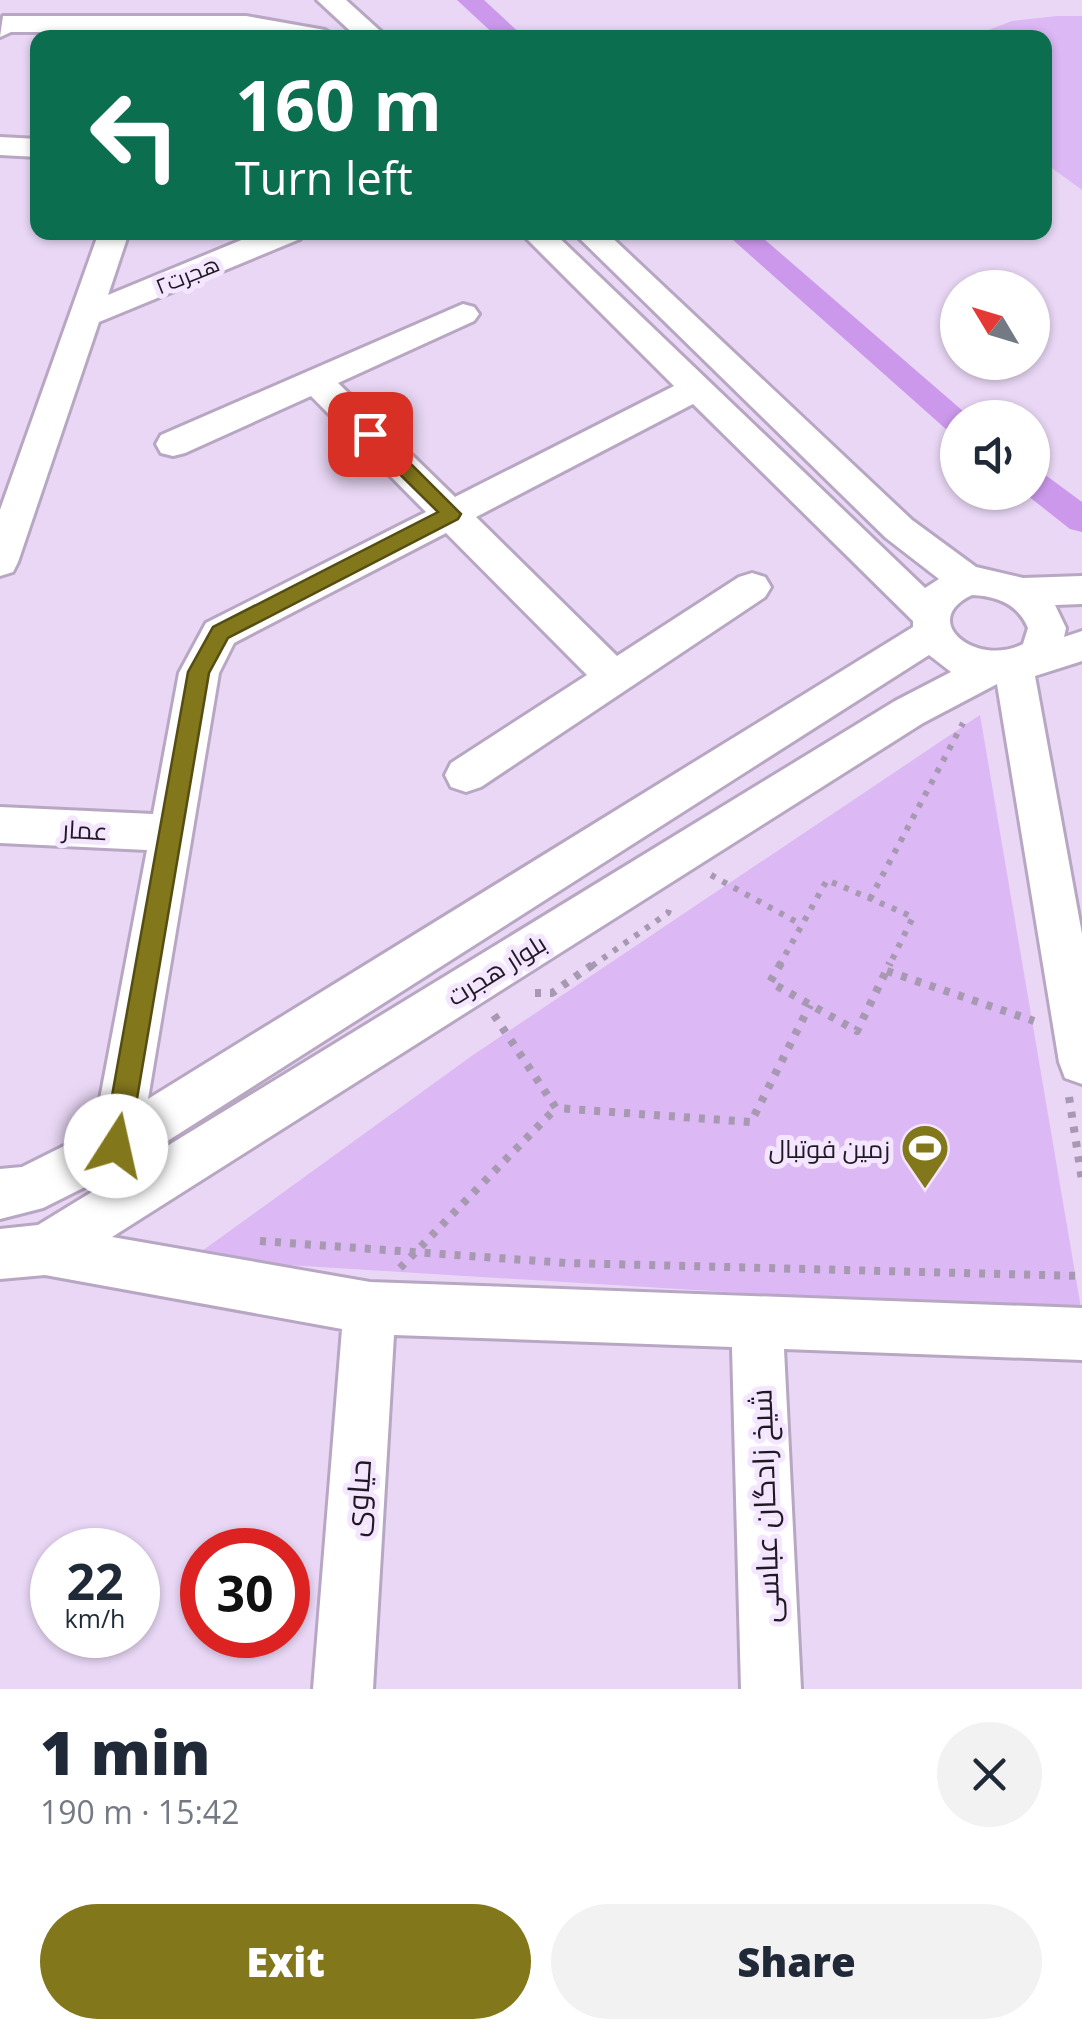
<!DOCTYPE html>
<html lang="en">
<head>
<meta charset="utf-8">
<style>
	:root { --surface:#fff; --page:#f2f2f3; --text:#1f2937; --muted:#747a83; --accent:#83771b }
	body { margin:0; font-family:"Open Sans",Cairo,sans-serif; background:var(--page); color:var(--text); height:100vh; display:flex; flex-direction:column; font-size:38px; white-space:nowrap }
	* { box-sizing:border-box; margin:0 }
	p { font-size:32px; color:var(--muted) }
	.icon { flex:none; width:55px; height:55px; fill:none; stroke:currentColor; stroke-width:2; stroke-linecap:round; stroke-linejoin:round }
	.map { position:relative; height:1689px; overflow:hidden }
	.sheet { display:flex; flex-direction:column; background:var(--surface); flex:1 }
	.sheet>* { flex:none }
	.guide { position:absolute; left:30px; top:30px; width:1022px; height:210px; border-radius:20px; box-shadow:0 2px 8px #0004; background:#0b6e4f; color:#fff; overflow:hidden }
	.needle { width:65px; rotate:308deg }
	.buttons { position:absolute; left:940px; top:270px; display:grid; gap:20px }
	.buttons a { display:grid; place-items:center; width:110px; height:110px; border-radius:50%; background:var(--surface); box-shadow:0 2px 8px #0004; font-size:50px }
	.speed { position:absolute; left:30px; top:1528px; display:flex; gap:20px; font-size:50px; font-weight:700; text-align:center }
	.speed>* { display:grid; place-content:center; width:130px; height:130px; border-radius:50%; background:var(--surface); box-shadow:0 2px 8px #0004; line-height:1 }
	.speed small { font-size:25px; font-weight:400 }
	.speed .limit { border:15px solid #d22; background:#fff; color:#111 }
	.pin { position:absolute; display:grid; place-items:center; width:85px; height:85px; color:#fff; margin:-42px; border-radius:20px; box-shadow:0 5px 15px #0006 }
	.me { position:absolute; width:110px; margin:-55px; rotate:10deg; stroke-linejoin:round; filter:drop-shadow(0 0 8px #0008) }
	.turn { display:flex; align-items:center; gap:35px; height:210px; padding:0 40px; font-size:45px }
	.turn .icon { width:130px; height:130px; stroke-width:2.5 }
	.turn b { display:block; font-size:70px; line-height:85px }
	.round { display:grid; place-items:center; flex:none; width:105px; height:105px; border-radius:52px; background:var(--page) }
	.summary { display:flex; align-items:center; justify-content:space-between; height:170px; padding:0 40px }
	h1 { font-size:60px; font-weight:800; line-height:75px }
	.action { display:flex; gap:20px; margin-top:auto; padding:20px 40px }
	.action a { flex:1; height:115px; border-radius:60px; background:var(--accent); color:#fff; font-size:40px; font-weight:800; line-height:115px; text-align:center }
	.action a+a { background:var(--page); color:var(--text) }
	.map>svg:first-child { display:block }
	.green { fill:#dcb8f5 }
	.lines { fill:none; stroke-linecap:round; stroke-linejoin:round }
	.canal { fill:#cb98eb; fill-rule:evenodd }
	.minor-casing { stroke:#b8a7c3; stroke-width:6 }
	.path-far1 { stroke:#a799b1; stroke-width:6; stroke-dasharray:5 8; stroke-linecap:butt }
	.path { stroke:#a799b1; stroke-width:8; stroke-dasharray:6 9; stroke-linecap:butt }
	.minor { fill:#fff; fill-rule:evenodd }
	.route { fill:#83771b; stroke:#554d12; stroke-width:2.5 }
	.labels { text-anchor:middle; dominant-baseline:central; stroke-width:10; stroke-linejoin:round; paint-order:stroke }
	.far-street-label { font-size:22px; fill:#201924; stroke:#f4e6fe }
	.street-label { font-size:25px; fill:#201924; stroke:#f4e6fe }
	.poi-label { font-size:25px; fill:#201924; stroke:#f4e6fe; text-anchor:end }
	.near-street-label { font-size:30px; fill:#201924; stroke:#f4e6fe }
</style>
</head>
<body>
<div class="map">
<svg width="1082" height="1689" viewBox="0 0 1082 1689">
	<rect width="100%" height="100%" fill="#e9d7f5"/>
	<!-- green -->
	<g class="green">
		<path d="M1057 16H1082V190L1045 163V38L970 37 1012 21Z"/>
		<path d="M980 715 1082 1314 191 1259 473 1055Z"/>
	</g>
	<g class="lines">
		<!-- canal -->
		<g class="canal">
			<path d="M457 0H484L525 38H498Z"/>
			<path d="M724 232H756L971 418H958V433L947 430Z"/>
			<path d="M1032 470 1044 474 1082 502V532L1070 529 1023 492H1032Z"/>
		</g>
		<!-- minor casing -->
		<g class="minor-casing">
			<g id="minor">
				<path d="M317 0H346L388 38H358Z"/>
				<path d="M246 16 325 30 338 38H278L246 32H11L0 37 3 16Z"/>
				<path d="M0 137 38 139V157L0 155Z"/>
				<path d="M99 232H129L108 295 261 232H304L300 239 99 322 18 562 13 572 0 576V510Z"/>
				<path d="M520 232H553L925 588 939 579 886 538 573 232H606L912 520 976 567 1023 578 1082 576V604L1055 605 1066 628 1064 637 1082 631V661L1035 676 1082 934V1084L1065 1078 1059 1062 997 684 923 723 112 1237 370 1282 1082 1308V1360L784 1349 801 1689H741L732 1347 394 1335 373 1689H313L342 1329 45 1275 0 1279V1229L38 1225 895 701 951 672 929 655 133 1163 43 1208 0 1219V1169L22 1167 94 1131 147 850 0 843V807L153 814 179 673 206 623 426 512 311 396 185 453 173 456 161 453 156 444 161 435 463 304 474 307 479 314 474 321 338 383 455 497 674 386ZM693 404 913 621V627L148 1099 219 673 234 643 446 533 587 675 451 763 445 775 451 787 466 792 481 787 765 597 771 587 765 577 752 573 739 577 617 656 476 517ZM972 595C997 596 1018 604 1028 628L1023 644C977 668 917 621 972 595Z"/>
			</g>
		</g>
		<!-- path-far1 -->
		<g class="path-far1">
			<path d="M711 875 802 925"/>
			<path d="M870 899 963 723"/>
			<path d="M592 966 668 913 671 904"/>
			<path d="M779 966 827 880 913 917 889 966"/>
		</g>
		<!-- path -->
		<g class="path">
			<path d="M781 963 770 982 857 1031 890 963"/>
			<path d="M887 971 1034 1021"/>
			<path d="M535 993H552L595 963"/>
			<path d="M494 1015 556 1108 751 1122 810 1005"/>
			<path d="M1069 1097 1082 1180"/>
			<path d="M260 1241 567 1263 1082 1276"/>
			<path d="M400 1268 556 1108"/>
		</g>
		<!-- minor -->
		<use href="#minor" class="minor"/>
	</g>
	<!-- route -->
	<path class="route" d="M370 427 376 429 461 514 458 519 228 638 209 673 129 1146 125 1155 116 1159 107 1155 103 1146 188 672 213 627 438 512 363 438 361 434Z"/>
	<!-- icons -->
	<defs>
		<g id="stadium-pin" transform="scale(2.5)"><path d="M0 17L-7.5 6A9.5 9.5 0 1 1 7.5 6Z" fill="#83771b" stroke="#f4e6fe"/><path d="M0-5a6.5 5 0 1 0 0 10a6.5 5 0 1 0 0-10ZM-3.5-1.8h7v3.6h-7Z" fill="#fff"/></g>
	</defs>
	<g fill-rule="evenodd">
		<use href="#stadium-pin" x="925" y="1148"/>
	</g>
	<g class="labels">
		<!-- far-street labels -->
		<g class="far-street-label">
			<text transform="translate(187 274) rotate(-22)">هجرت۲</text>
		</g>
		<!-- street labels -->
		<g class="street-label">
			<text transform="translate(85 829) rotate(3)">عمار</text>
			<text transform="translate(496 969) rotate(-32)">بلوار هجرت</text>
		</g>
		<!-- poi labels -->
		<g class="poi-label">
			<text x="890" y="1148">زمین فوتبال</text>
		</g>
		<!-- near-street labels -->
		<g class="near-street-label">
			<text transform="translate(357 1498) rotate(-86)">حیاوی</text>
			<text transform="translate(764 1506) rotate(-92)">شیخ زادگان عباسی</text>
		</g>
	</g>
</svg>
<div class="buttons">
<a><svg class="needle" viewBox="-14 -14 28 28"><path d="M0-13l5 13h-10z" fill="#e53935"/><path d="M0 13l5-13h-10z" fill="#747a83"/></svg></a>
<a><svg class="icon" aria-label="sound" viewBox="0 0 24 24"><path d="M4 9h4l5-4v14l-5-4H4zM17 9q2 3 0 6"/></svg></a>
</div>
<div class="speed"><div>22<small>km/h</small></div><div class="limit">30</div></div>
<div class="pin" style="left:370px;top:434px;background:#d93025"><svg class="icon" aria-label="arrive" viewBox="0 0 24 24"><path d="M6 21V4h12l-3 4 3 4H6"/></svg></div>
<svg class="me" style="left:116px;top:1146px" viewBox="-20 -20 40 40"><circle r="19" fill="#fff"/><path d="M0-13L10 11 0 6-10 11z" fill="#83771b"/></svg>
<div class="guide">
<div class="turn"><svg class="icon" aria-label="left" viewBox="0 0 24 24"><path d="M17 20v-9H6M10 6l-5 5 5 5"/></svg><div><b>160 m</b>Turn left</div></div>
</div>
</div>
<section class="sheet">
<div class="summary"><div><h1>1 min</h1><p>190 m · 15:42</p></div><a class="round"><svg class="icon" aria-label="close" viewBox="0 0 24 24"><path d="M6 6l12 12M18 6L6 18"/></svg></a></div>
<div class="action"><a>Exit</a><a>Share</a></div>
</section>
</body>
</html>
